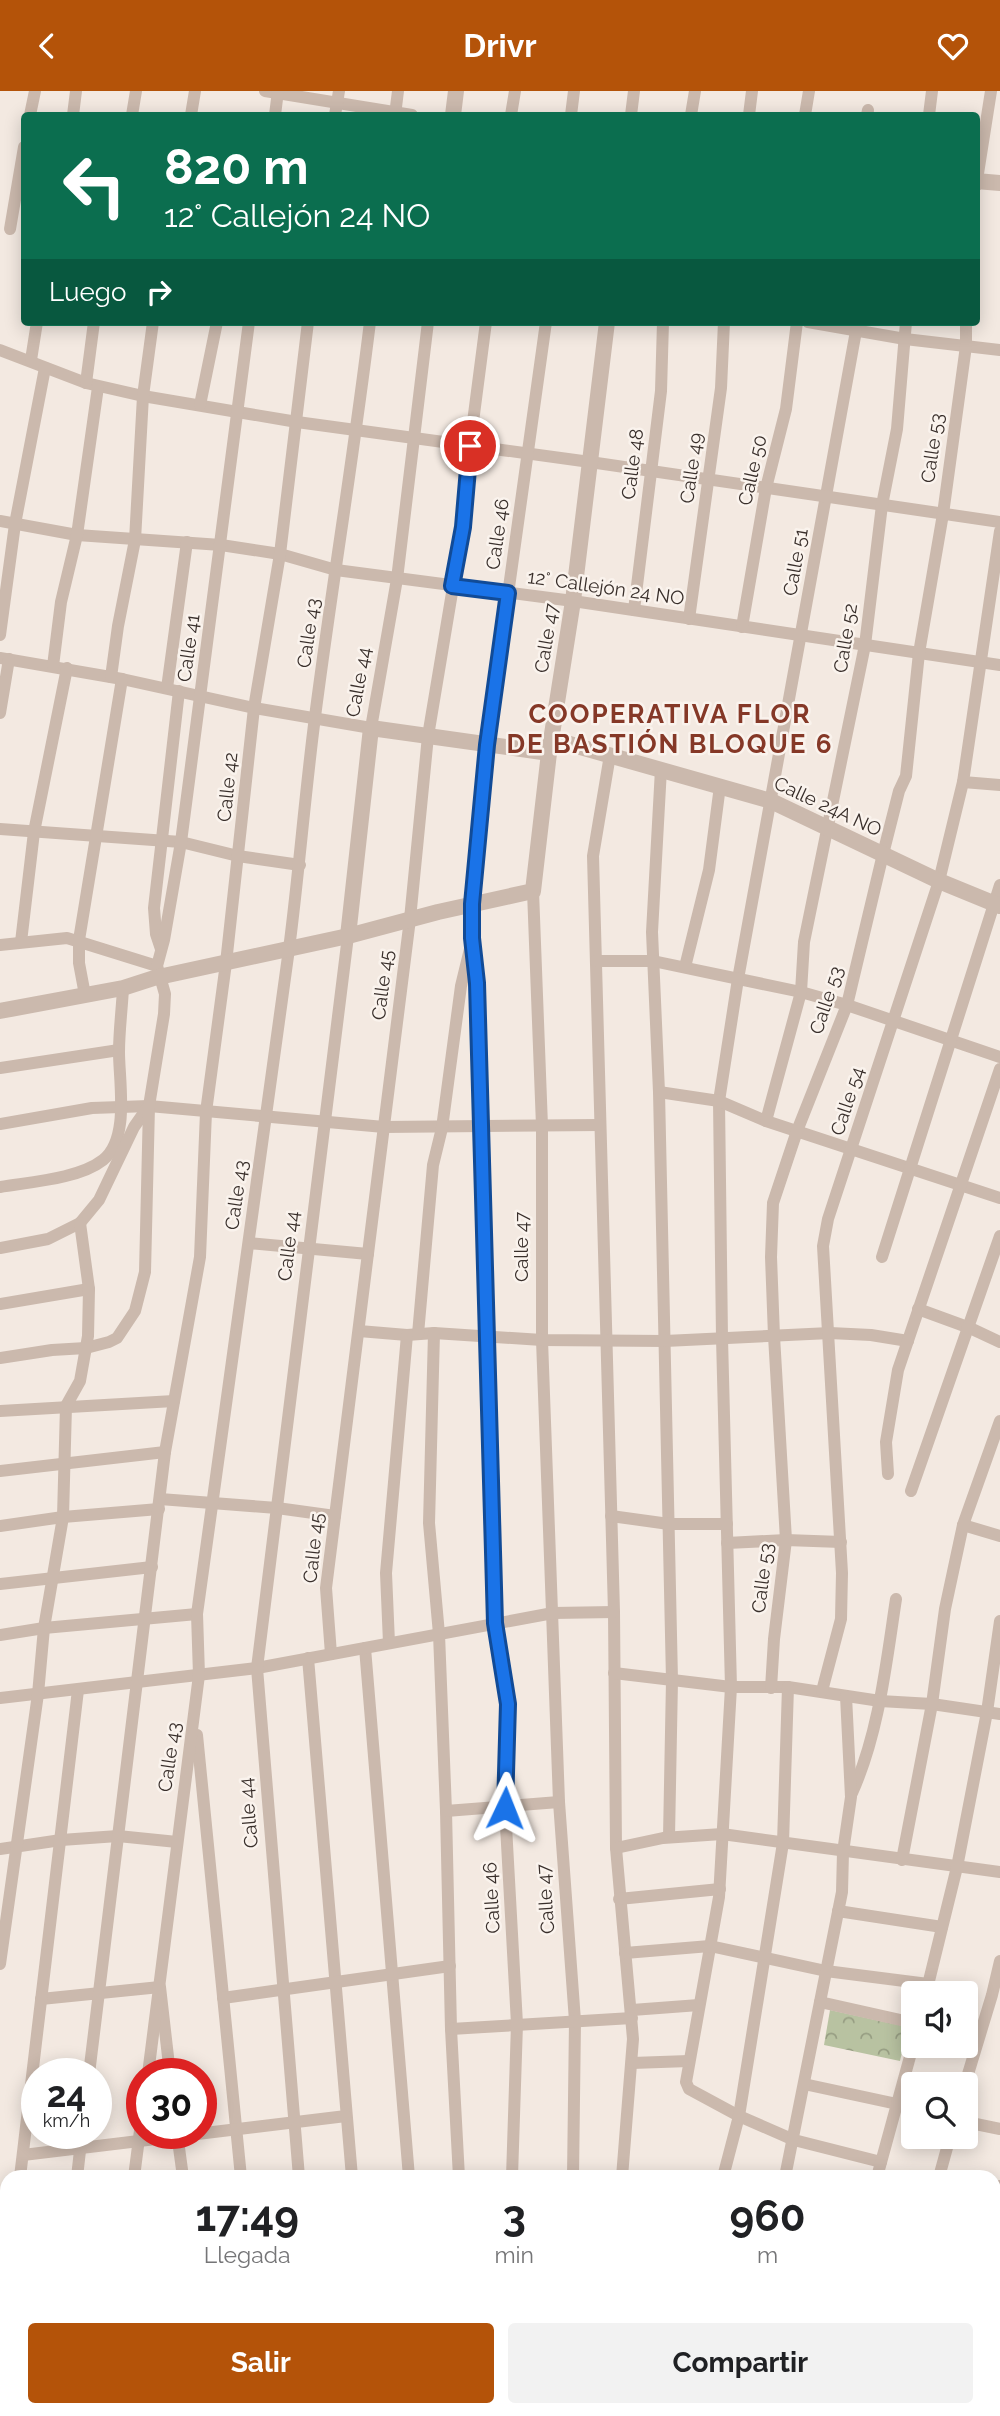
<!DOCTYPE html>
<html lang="es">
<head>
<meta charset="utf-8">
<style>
	:root { --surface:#fff; --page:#f2f2f2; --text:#202124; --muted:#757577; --accent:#b45309 }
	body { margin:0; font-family:Raleway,sans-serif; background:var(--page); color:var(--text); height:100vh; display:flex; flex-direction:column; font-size:26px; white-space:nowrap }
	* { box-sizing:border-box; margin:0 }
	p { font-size:23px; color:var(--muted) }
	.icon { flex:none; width:38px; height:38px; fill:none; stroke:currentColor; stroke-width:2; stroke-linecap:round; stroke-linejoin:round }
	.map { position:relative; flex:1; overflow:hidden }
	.panel { position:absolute; left:0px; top:2079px; width:1001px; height:247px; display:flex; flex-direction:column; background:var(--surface); border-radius:21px 21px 0 0; box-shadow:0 4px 18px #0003 }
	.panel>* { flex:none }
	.banner { position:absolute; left:21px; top:21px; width:959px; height:214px; border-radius:7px; box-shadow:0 4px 18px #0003; background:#0b6e4f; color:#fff; overflow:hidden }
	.tools { position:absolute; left:901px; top:1890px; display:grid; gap:14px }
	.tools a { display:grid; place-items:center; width:77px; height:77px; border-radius:7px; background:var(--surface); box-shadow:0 4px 18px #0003; font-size:35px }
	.speed { position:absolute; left:21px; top:1967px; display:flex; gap:14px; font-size:35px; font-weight:700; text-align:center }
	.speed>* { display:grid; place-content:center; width:91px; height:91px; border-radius:50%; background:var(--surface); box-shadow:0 4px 18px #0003; line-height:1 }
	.speed small { font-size:18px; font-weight:400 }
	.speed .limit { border:10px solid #d22; background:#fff; color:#111 }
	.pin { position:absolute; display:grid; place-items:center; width:60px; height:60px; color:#fff; margin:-30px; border:4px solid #fff; border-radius:50%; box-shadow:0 2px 7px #0007 }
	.me { position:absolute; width:77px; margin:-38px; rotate:2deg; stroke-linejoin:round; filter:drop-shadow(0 0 5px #0008) }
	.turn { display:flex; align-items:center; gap:24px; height:147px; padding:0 28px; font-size:32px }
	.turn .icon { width:91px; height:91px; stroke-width:2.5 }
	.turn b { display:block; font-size:49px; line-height:60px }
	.then { display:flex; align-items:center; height:66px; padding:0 28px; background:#0003; gap:14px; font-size:26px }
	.eta { display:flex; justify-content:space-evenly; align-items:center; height:119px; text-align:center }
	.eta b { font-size:42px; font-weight:700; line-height:49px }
	.primary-button { display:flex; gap:14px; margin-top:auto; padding:14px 28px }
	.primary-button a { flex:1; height:80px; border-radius:7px; background:var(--accent); color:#fff; font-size:28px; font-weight:700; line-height:80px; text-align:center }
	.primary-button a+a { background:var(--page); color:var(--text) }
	header { display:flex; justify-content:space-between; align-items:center; height:91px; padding:0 28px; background:var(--accent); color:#fff; font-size:32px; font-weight:700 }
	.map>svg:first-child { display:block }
	.park { fill:url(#park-crowns) }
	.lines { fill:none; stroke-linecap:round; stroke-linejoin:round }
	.minor { stroke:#cbb9ad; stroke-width:12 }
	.tertiary { stroke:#cbb9ad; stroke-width:16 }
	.route-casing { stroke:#114b97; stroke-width:18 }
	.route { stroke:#1a73e8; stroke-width:12 }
	.labels { text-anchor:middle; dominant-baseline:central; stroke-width:5; stroke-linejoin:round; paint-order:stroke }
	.street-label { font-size:19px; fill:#392f2b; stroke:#faf3ed }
	.district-label { font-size:26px; font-weight:bold; letter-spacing:2px; fill:#853827; stroke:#faf3ed }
</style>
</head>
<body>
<header><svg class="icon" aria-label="back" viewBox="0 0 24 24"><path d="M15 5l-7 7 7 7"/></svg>Drivr<svg class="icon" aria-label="heart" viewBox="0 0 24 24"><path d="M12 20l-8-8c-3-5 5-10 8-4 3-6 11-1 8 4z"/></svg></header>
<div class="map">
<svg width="1000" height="2325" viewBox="0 0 1000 2325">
	<defs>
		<pattern id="park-crowns" width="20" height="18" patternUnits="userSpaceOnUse" patternTransform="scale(1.75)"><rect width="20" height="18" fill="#b8c2a1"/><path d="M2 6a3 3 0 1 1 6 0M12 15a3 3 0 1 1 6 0" fill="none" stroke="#979e83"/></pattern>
	</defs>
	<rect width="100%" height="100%" fill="#f3e9e1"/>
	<!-- park -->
	<g class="park">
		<path d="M830 1919 908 1936 900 1970 824 1954Z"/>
		<path d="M994 2225 1000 2230V2325H155L164 2319H994Z"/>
	</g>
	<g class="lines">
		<!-- minor -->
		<g class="minor">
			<path d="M265 0 412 24"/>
			<path d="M30 24 35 0"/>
			<path d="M73 24 76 0"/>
			<path d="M132 24 136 0"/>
			<path d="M191 24 195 0"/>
			<path d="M275 24 278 0"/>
			<path d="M335 24 339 0"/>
			<path d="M395 24 398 0"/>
			<path d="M511 24 515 0"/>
			<path d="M571 24 574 0"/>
			<path d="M631 24 634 0"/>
			<path d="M691 24 695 0"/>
			<path d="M749 24 752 0"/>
			<path d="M805 24 809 0"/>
			<path d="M867 24 868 19"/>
			<path d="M929 24 932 0"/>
			<path d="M976 95 991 0"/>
			<path d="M10 138 24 56"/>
			<path d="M808 231 905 248 1000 259"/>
			<path d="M856 240 738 888 719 1010 722 1247 731 1596 719 1806 686 1991 689 1998 739 2025 794 2049 881 2071"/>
			<path d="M0 259 86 292 143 305 297 331 590 371 1000 431"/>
			<path d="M31 269 37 231"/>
			<path d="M86 292 94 231"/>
			<path d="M200 314 217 231"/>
			<path d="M0 430 77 444 221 454 280 463 336 479 573 510 1000 574"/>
			<path d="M634 519 661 300 663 231"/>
			<path d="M689 528 721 297 724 231"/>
			<path d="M742 536 766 397 786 318 797 231"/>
			<path d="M0 544 15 433 45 277"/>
			<path d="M0 567 122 588 254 617 371 637 397 488 428 231"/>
			<path d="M53 575 61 511 77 444 98 296"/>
			<path d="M111 586 118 535 135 449 143 305 153 231"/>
			<path d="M167 597 187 451"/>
			<path d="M0 622 9 568"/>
			<path d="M610 664 593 765 614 1521 616 1757 633 1948 622 2086"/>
			<path d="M661 678 652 841 659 1001 672 1589 669 1746"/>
			<path d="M963 691 1000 694"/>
			<path d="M0 738 181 751 238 765 300 774"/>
			<path d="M533 800 542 1035V1249L559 1711 575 1930 573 2086"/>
			<path d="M21 851 34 741 67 577"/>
			<path d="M0 854 67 847 157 875"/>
			<path d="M161 858 156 843 154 817 179 600"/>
			<path d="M596 870H653L801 901 847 914 1000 966"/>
			<path d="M685 876 709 779 720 695"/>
			<path d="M85 904 79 872V849L122 588"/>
			<path d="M0 977 119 959"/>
			<path d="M659 1001 719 1010 766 1030 1000 1107"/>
			<path d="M766 1030 801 901 804 851 865 554 882 414 897 338 906 231"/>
			<path d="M0 1033 92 1017 149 1015 384 1036 600 1034"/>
			<path d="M0 1096C29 1091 79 1088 103 1069 130 1048 119 991 119 961 119 940 122 918 123 897"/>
			<path d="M249 1152 368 1163"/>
			<path d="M0 1157 48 1148 80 1132 99 1109 134 1036 148 1016"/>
			<path d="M882 1166 1000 794"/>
			<path d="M0 1213 89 1198"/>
			<path d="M918 1218 970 1237 1000 1251"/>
			<path d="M359 1240 407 1244 434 1242 542 1249 665 1250 830 1242 871 1244 908 1250"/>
			<path d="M434 1242 429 1432 439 1543 446 1720 451 1938 459 2086"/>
			<path d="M418 1243 433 1074 442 1037 461 895 470 858"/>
			<path d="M0 1267 52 1259 86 1257 109 1251 117 1247 135 1220 145 1181 149 1015 164 923 165 903 157 875 164 849 181 751 249 231"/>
			<path d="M0 1320 174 1310"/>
			<path d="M0 1380 165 1361"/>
			<path d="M888 1383 886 1351 898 1279 1000 978"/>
			<path d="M911 1400 1000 1145"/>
			<path d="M160 1408 277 1417 335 1425"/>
			<path d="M611 1425 669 1433H727"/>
			<path d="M963 1434 1000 1445"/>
			<path d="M0 1435 63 1426 159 1418"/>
			<path d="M727 1452 786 1449 841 1451"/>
			<path d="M0 1493 152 1476"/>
			<path d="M0 1544 44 1537 197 1523"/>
			<path d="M389 1552 386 1482 407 1244"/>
			<path d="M365 1557 409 2086"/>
			<path d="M331 1563 326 1497 410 828 428 645 463 436 470 354 486 231"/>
			<path d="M308 1567 352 2086"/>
			<path d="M614 1582 731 1596H788L880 1610 932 1613 1000 1623"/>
			<path d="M771 1597 774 1548 786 1449 774 1245 771 1166 773 1112 797 1040 847 914 883 763 899 700 906 685 919 562 943 423 966 255V231"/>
			<path d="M822 1600 841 1528 842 1482 823 1155 828 1128 939 790 963 691 1000 440"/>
			<path d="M0 1607 257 1577 553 1522 614 1521"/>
			<path d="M197 1644 241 2086"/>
			<path d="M852 1702C879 1642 886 1573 896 1508"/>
			<path d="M446 1720 559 1711"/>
			<path d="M616 1757 663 1747 722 1743 1000 1781"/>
			<path d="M0 1758 61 1749 118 1745 177 1751"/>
			<path d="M902 1769 932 1613 945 1518 963 1434 1000 1330"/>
			<path d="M619 1808 720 1798"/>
			<path d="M838 1820 942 1836"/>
			<path d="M625 1862 710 1855 826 1880 928 1893"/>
			<path d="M0 1873 38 1603 44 1537 63 1426 66 1315 80 1290 88 1245 89 1198 80 1132"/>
			<path d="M926 1902 957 1776 987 1621 1000 1530"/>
			<path d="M223 1907 450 1875"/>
			<path d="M41 1908 160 1896 170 1983"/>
			<path d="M820 1911 914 1932"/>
			<path d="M632 1919 699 1914"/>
			<path d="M451 1938 632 1927"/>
			<path d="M632 1972 689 1970"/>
			<path d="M89 1983 165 1361 200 1166 206 1021 226 872 254 617 280 463 308 231"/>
			<path d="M148 1983 199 1584 197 1523 289 858C299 781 305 703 315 626 332 494 354 363 370 231"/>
			<path d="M804 1993 897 2013"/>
			<path d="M965 1993 992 1904 1000 1870"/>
			<path d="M966 2031 1000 2038"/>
			<path d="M177 2042 183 2086"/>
			<path d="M23 2064 346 2025"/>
			<path d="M20 2086 78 1599"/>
			<path d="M77 2086 82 2042"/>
			<path d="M134 2086 142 2024"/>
			<path d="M299 2086 257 1577 348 845"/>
			<path d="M512 2086 517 1933 505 1717 508 1613 495 1533 477 892 472 847V813L487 654 546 231"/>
			<path d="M723 2086 739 2025 783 1752 788 1596"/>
			<path d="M785 2086 842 1801 843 1761 851 1706 846 1605"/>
			<path d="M877 2086 914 1951"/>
			<path d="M939 2086 950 2046"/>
			<path d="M994 2120 1000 2095"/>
			<path d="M0 2253 7 2194"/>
			<path d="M58 2325V2319"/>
			<path d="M104 2325V2319"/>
		</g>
		<!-- tertiary -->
		<g class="tertiary">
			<path d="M453 24 456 0"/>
			<path d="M976 90 1000 92"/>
			<path d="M552 648 771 710 939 790 1000 815"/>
			<path d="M348 845 371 637 549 662"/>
			<path d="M0 920 123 897 154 887 348 845 438 821 533 800 549 662 573 510 607 231"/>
			<path d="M994 2158 1000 2147"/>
			<path d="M994 2179 1000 2184"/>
			<path d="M994 2209 1000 2214"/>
			<path d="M115 2325 125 2319"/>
			<path d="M148 2325 157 2319"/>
		</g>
	</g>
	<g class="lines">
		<!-- route casing -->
		<g class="route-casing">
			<path id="route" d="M470 355 463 436 452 495 508 502 487 654 472 813V847L477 892 495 1532 508 1613 505 1717"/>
		</g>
		<!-- route -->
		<use href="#route" class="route"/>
	</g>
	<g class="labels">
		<!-- street labels -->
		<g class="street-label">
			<text transform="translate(932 357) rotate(-82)">Calle 53</text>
			<text transform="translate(632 373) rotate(-83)">Calle 48</text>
			<text transform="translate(691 377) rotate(-82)">Calle 49</text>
			<text transform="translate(752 379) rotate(-77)">Calle 50</text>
			<text transform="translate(497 443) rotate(-82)">Calle 46</text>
			<text transform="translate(795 471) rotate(-80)">Calle 51</text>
			<text transform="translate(606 496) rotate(8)">12° Callejón 24 NO</text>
			<text transform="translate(308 542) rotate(-82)">Calle 43</text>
			<text transform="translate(546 547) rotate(-81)">Calle 47</text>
			<text transform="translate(845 547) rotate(-81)">Calle 52</text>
			<text transform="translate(188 557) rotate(-82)">Calle 41</text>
			<text transform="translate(358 591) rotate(-80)">Calle 44</text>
			<text transform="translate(227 696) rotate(-84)">Calle 42</text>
			<text transform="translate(828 715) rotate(25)">Calle 24A NO</text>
			<text transform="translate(382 894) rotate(-83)">Calle 45</text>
			<text transform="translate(826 909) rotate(-72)">Calle 53</text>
			<text transform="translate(847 1010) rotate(-72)">Calle 54</text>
			<text transform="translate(236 1104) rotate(-82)">Calle 43</text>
			<text transform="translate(288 1155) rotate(-83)">Calle 44</text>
			<text transform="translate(521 1156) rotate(-90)">Calle 47</text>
			<text transform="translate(313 1457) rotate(-84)">Calle 45</text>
			<text transform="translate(762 1487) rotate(-83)">Calle 53</text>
			<text transform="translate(169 1666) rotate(-82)">Calle 43</text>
			<text transform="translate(248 1722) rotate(-95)">Calle 44</text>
			<text transform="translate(491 1807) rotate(-93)">Calle 46</text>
			<text transform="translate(545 1808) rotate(-94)">Calle 47</text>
		</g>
		<!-- district labels -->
		<g class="district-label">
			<text x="670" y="623">COOPERATIVA FLOR<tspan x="670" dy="30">DE BASTIÓN BLOQUE 6</tspan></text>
		</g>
	</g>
</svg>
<div class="tools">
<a><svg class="icon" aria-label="sound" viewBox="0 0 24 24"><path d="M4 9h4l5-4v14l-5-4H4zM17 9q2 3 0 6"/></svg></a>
<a><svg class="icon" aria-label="search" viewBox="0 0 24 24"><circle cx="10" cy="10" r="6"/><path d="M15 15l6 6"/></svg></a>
</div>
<div class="speed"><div>24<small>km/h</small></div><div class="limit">30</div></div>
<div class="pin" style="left:470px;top:355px;background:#d93025"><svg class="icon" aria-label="arrive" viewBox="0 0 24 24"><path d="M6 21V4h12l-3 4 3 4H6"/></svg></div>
<svg class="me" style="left:505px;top:1717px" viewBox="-20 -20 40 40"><path d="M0-17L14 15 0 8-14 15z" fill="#1a73e8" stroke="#fff" stroke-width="4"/></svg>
<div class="banner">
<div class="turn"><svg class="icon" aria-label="left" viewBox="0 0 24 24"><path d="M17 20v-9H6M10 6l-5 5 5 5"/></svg><div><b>820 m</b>12° Callejón 24 NO</div></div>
<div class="then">Luego<svg class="icon" aria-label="right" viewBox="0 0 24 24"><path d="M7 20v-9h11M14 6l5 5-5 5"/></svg></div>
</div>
<section class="panel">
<div class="eta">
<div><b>17:49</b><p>Llegada</p></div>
<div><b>3</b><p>min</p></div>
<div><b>960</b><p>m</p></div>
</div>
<div class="primary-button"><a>Salir</a><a>Compartir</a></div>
</section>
</div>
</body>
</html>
